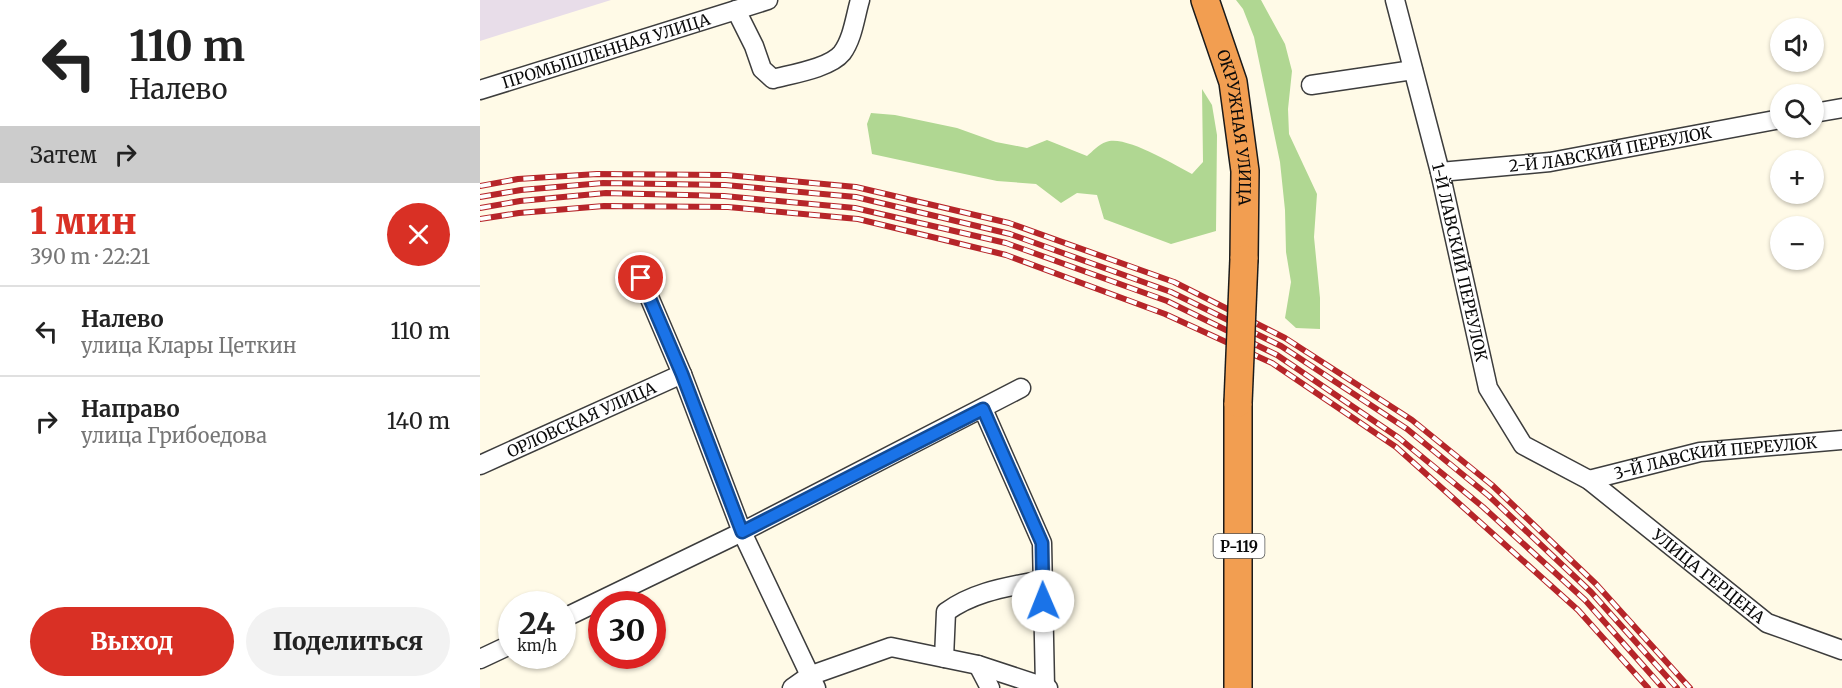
<!DOCTYPE html>
<html lang="ru">
<head>
<meta charset="utf-8">
<style>
	:root { --surface:#fff; --page:#f2f2f2; --text:#222; --muted:#767676; --line:#e0e0e0; --accent:#d93025 }
	body { margin:0; font-family:Merriweather,serif; background:var(--page); color:var(--text); height:100vh; display:flex; flex-direction:column; font-size:22px; white-space:nowrap }
	* { box-sizing:border-box; margin:0 }
	p { font-size:20px; color:var(--muted) }
	.icon { flex:none; width:33px; height:33px; fill:none; stroke:currentColor; stroke-width:2; stroke-linecap:round; stroke-linejoin:round }
	.map { position:relative; flex:1; overflow:hidden }
	.drawer { display:flex; flex-direction:column; background:var(--surface); width:480px }
	.drawer>* { flex:none }
	.top-card { background:#fff; color:var(--text); overflow:hidden }
	.fabs { position:absolute; left:1290px; top:18px; display:grid; gap:12px }
	.fabs a { display:grid; place-items:center; width:54px; height:54px; border-radius:50%; background:var(--surface); box-shadow:0 2px 4px #0004; font-size:30px }
	.speed { position:absolute; left:18px; top:591px; display:flex; gap:12px; font-size:30px; font-weight:700; text-align:center }
	.speed>* { display:grid; place-content:center; width:78px; height:78px; border-radius:50%; background:var(--surface); box-shadow:0 2px 4px #0004; line-height:1 }
	.speed small { font-size:15px; font-weight:400 }
	.speed .limit { border:9px solid #d22; background:#fff; color:#111 }
	.pin { position:absolute; display:grid; place-items:center; width:51px; height:51px; color:#fff; margin:-26px; border:3px solid #fff; border-radius:50%; box-shadow:0 2px 6px #0007 }
	.me { position:absolute; width:66px; margin:-33px; rotate:359deg; stroke-linejoin:round; filter:drop-shadow(0 0 4px #0008) }
	.turn { display:flex; align-items:center; gap:21px; height:126px; padding:0 30px; font-size:27px }
	.turn .icon { width:78px; height:78px; stroke-width:2.5 }
	.turn b { display:block; font-size:42px; line-height:51px }
	.then { display:flex; align-items:center; height:57px; padding:0 30px; background:#0003; gap:12px; font-size:22px }
	.round { display:grid; place-items:center; flex:none; width:63px; height:63px; border-radius:32px; background:var(--page) }
	.headline { display:flex; align-items:center; justify-content:space-between; height:102px; padding:0 30px }
	h1 { font-size:36px; font-weight:800; line-height:45px; color:var(--accent) }
	.action { display:flex; gap:12px; margin-top:auto; padding:12px 30px }
	.action a { flex:1; height:69px; border-radius:36px; background:var(--accent); color:#fff; font-size:24px; font-weight:800; line-height:69px; text-align:center }
	.action a+a { background:var(--page); color:var(--text) }
	ul { padding:0; list-style:none }
	li { display:flex; align-items:center; gap:18px; height:90px; padding:0 30px; border-top:2px solid var(--line) }
	li div { flex:1 }
	li b { display:block; font-size:22px }
	li em { font-style:normal }
	main { display:flex; flex:1; min-height:0 }
	.map>svg:first-child { display:block }
	.industrial { fill:#e8dde9 }
	.forest { fill:#b0d792 }
	.lines { fill:none; stroke-linecap:round; stroke-linejoin:round }
	.minor-casing { stroke:#3d3d3d; stroke-width:21 }
	.highway-casing { stroke:#1b1b1b; stroke-width:30 }
	.minor { stroke:#fff; stroke-width:18 }
	.highway { stroke:#f29e51; stroke-width:27 }
	.rail-casing { stroke:#b62529; stroke-width:6 }
	.rail { stroke:#fff; stroke-width:4; stroke-dasharray:11; stroke-linecap:butt }
	.highway-bridge-casing { stroke:#1b1b1b; stroke-width:30; stroke-linecap:butt }
	.highway-bridge { stroke:#f29e51; stroke-width:27 }
	.route-casing { stroke:#114b97; stroke-width:15 }
	.route { stroke:#1a73e8; stroke-width:10 }
	.labels { text-anchor:middle; dominant-baseline:central; stroke-width:6; stroke-linejoin:round; paint-order:stroke }
	.shield { fill:#fff; stroke:#545454; stroke-width:1.5 }
	.shield-label { font-size:15px; font-weight:bold; fill:#0a0a0a }
	.street-label { font-size:16px; fill:#0a0a0a; stroke:#fff }
</style>
</head>
<body>
<main>
<section class="drawer">
<div class="top-card">
<div class="turn"><svg class="icon" aria-label="left" viewBox="0 0 24 24"><path d="M17 20v-9H6M10 6l-5 5 5 5"/></svg><div><b>110 m</b>Налево</div></div>
<div class="then">Затем<svg class="icon" aria-label="right" viewBox="0 0 24 24"><path d="M7 20v-9h11M14 6l5 5-5 5"/></svg></div>
</div>
<div class="headline"><div><h1>1 мин</h1><p>390 m · 22:21</p></div><a class="round" style="background:#d93025;color:#fff"><svg class="icon" aria-label="close" viewBox="0 0 24 24"><path d="M6 6l12 12M18 6L6 18"/></svg></a></div>
<ul>
<li><svg class="icon" aria-label="left" viewBox="0 0 24 24"><path d="M17 20v-9H6M10 6l-5 5 5 5"/></svg><div><b>Налево</b><p>улица Клары Цеткин</p></div><em>110 m</em></li>
<li><svg class="icon" aria-label="right" viewBox="0 0 24 24"><path d="M7 20v-9h11M14 6l5 5-5 5"/></svg><div><b>Направо</b><p>улица Грибоедова</p></div><em>140 m</em></li>
</ul>
<div class="action"><a>Выход</a><a>Поделиться</a></div>
</section>
<div class="map">
<svg width="1362" height="688" viewBox="0 0 1362 688">
	<rect width="100%" height="100%" fill="#fffae7"/>
	<!-- industrial -->
	<path class="industrial" d="M0 0H131L0 41Z"/>
	<!-- forest -->
	<g class="forest">
		<path d="M756 0H781L805 44 812 71 808 109 809 134 837 194 834 237 840 298V329L816 328 805 318 811 282 806 252 805 210 800 162 774 37 763 9Z"/>
		<path d="M722 89 732 105 737 135 736 231 691 244 624 219 617 195 597 193 581 203 556 184 517 181 392 154 387 124 391 113 415 115 477 128 516 142 547 148 567 140 607 156C612 152 619 144 626 142 644 134 695 165 712 174L723 162Z"/>
	</g>
	<g class="lines">
		<!-- minor casing -->
		<g class="minor-casing">
			<g id="minor">
				<path id="s1" d="M915 0 960 172 1008 388 1043 445 1109 480 1287 623 1362 650"/>
				<path d="M256 10 274 46 282 69 293 79C312 74 350 68 362 53 373 38 375 17 380 0"/>
				<path d="M831 85 933 70"/>
				<path id="s2" d="M0 90 288 0"/>
				<path d="M1334 113 1362 108"/>
				<path id="s3" d="M960 172 1070 162 1300 119"/>
				<path d="M161 278 202 374 262 532 336 688"/>
				<path d="M503 409 562 543 565 687"/>
				<path id="s4" d="M0 465 202 374"/>
				<path id="s5" d="M1109 480 1220 452 1362 440"/>
				<path d="M82 619 262 532 541 388"/>
				<path d="M464 658 466 612C495 591 528 587 562 580"/>
				<path d="M0 659 32 644"/>
				<path d="M498 665 510 688"/>
				<path d="M312 688 329 676 411 647 498 665 568 688"/>
			</g>
		</g>
		<!-- highway casing -->
		<g class="highway-casing">
			<g id="highway">
				<path id="s6" d="M725 0 753 82 765 171 764 259"/>
				<path d="M758 688V403"/>
			</g>
		</g>
		<!-- minor -->
		<use href="#minor" class="minor"/>
		<!-- highway -->
		<use href="#highway" class="highway"/>
		<!-- rail casing -->
		<g class="rail-casing">
			<g id="rail">
				<path d="M0 186 38 179 117 174 246 175 376 187 529 223 694 282 805 338 932 420 1012 485 1116 584 1210 688"/>
				<path d="M0 197 41 190 123 183 245 185 376 197 530 234 691 292 801 346 927 429 1009 496 1111 592 1197 688"/>
				<path d="M0 208 40 201 126 193 244 196 375 208 526 243 687 301 797 355 919 438 1003 507 1105 600 1183 688"/>
				<path d="M0 219 39 213 124 206 248 207 378 219 526 255 685 314 792 363 916 447 1098 610 1168 688"/>
			</g>
		</g>
		<!-- rail -->
		<use href="#rail" class="rail"/>
		<!-- highway-bridge casing -->
		<g class="highway-bridge-casing">
			<path id="highway-bridge" d="M758 403 764 259"/>
		</g>
		<!-- highway-bridge -->
		<use href="#highway-bridge" class="highway-bridge"/>
	</g>
	<g class="lines">
		<!-- route casing -->
		<g class="route-casing">
			<path id="route" d="M161 278 202 374 262 532 503 409 562 543 563 601"/>
		</g>
		<!-- route -->
		<use href="#route" class="route"/>
	</g>
	<g class="labels">
		<!-- shield labels -->
		<rect class="shield" x="733.5" y="534" width="51" height="24" rx="4.5"/>
		<g class="shield-label">
			<text x="759" y="546">Р-119</text>
		</g>
		<!-- street labels -->
		<g class="street-label">
			<text stroke="none"><textPath href="#s2" startOffset="132">ПРОМЫШЛЕННАЯ УЛИЦА</textPath></text>
			<text stroke="none"><textPath href="#s6" startOffset="132">ОКРУЖНАЯ УЛИЦА</textPath></text>
			<text stroke="none"><textPath href="#s3" startOffset="172">2-Й ЛАВСКИЙ ПЕРЕУЛОК</textPath></text>
			<text stroke="none"><textPath href="#s1" startOffset="270">1-Й ЛАВСКИЙ ПЕРЕУЛОК</textPath></text>
			<text stroke="none"><textPath href="#s4" startOffset="111">ОРЛОВСКАЯ УЛИЦА</textPath></text>
			<text stroke="none"><textPath href="#s5" startOffset="129">3-Й ЛАВСКИЙ ПЕРЕУЛОК</textPath></text>
			<text stroke="none"><textPath href="#s1" startOffset="694">УЛИЦА ГЕРЦЕНА</textPath></text>
		</g>
	</g>
</svg>
<div class="fabs">
<a><svg class="icon" aria-label="sound" viewBox="0 0 24 24"><path d="M4 9h4l5-4v14l-5-4H4zM17 9q2 3 0 6"/></svg></a>
<a><svg class="icon" aria-label="search" viewBox="0 0 24 24"><circle cx="10" cy="10" r="6"/><path d="M15 15l6 6"/></svg></a>
<a>+</a>
<a>−</a>
</div>
<div class="speed"><div>24<small>km/h</small></div><div class="limit">30</div></div>
<div class="pin" style="left:161px;top:278px;background:#d93025"><svg class="icon" aria-label="arrive" viewBox="0 0 24 24"><path d="M6 21V4h12l-3 4 3 4H6"/></svg></div>
<svg class="me" style="left:563px;top:601px" viewBox="-20 -20 40 40"><circle r="19" fill="#fff"/><path d="M0-13L10 11 0 6-10 11z" fill="#1a73e8"/></svg>
</div>
</main>
</body>
</html>
